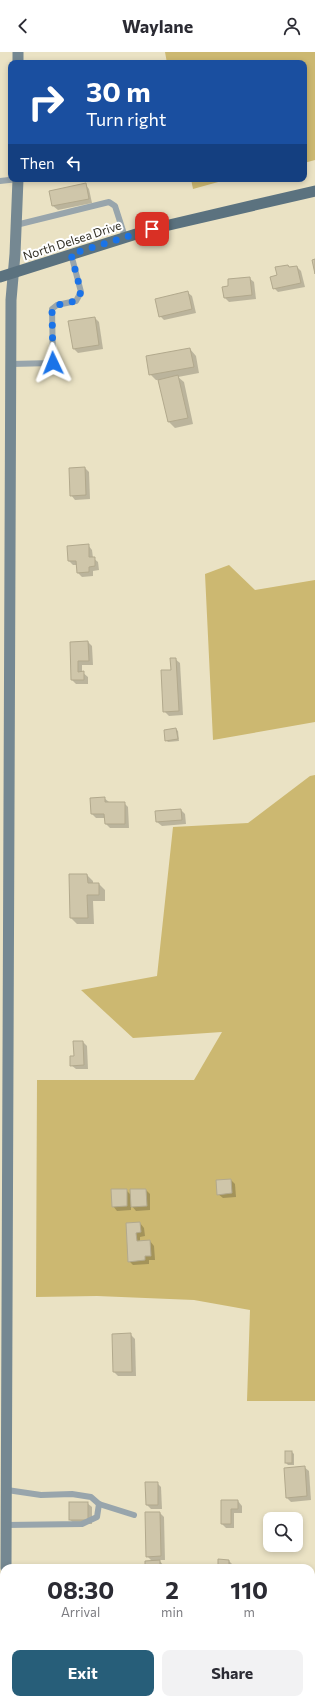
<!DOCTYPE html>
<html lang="en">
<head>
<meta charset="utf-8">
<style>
	:root { --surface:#fff; --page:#f2f2f3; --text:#2b2b33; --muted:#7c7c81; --accent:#275e79 }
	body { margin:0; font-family:Commissioner,sans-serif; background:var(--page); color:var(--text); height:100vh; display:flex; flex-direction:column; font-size:15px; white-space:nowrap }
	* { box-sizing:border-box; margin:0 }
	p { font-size:13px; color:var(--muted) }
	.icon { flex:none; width:22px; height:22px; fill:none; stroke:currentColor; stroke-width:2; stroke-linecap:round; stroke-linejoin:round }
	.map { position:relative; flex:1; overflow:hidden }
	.panel { position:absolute; left:0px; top:1512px; width:315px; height:140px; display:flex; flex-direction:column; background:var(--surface); border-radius:12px 12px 0 0; box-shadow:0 2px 6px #0003 }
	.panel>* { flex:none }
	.hud { position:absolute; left:8px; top:8px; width:299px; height:122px; border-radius:8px; box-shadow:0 2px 6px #0003; background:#1a4fa0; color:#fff; overflow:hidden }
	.fabs { position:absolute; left:263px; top:1460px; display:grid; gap:8px }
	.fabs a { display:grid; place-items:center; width:40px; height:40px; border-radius:8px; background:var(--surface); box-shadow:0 2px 6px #0003; font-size:20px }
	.pin { position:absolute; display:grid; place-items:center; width:34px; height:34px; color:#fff; margin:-17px; border-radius:8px; box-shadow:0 2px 6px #0006 }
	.me { position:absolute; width:44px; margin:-22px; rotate:358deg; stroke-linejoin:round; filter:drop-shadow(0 0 3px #0008) }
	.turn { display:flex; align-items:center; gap:14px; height:84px; padding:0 12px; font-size:18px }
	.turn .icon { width:52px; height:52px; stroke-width:2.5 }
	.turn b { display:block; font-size:28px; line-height:34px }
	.then { display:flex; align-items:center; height:38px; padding:0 12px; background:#0003; gap:8px; font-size:15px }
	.eta { display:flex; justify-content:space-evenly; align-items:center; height:68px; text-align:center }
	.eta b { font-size:24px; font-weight:700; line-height:28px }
	.button { display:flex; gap:8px; margin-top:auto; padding:8px 12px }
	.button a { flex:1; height:46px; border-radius:8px; background:var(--accent); color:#fff; font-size:16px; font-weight:700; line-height:46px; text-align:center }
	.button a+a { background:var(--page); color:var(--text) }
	header { display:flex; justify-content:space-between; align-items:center; height:52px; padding:0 12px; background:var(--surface); font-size:18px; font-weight:700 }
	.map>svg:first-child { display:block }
	.green { fill:#ccb871 }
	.shadow { fill:#0003 }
	.building { fill:#cfc6aa; stroke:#b2a98d }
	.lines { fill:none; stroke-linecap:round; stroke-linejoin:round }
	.service { stroke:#98a5ac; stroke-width:6 }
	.secondary { stroke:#758892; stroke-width:11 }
	.primary { stroke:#5b727f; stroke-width:11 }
	.route { stroke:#1a73e8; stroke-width:7; stroke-dasharray:0 12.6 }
	.labels { text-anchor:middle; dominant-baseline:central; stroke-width:4; stroke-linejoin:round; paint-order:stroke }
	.street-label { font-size:12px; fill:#322f24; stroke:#fff }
</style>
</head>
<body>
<header><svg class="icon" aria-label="back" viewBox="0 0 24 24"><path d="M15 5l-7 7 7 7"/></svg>Waylane<svg class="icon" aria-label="person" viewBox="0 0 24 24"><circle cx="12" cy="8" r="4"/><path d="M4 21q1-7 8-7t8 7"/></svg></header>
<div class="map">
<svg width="315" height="1652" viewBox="0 0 315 1652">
	<rect width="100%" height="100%" fill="#eae2c4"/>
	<!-- green -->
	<g class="green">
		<path d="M165 0H315V108L304 111V11H167Z"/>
		<path d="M191 127H229L193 137Z"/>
		<path d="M229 513 255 538 315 528V670L213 688 205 522Z"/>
		<path d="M315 723V1349H247L250 1258 194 1248 97 1244 36 1245 37 1028H194L222 980 133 986 81 938 157 924 173 775 248 771 310 724Z"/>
	</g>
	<!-- shadow -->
	<g class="shadow">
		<path d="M85 132 89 137 92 151 58 158 53 154 50 139Z"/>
		<path d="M288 214 290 216 297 215 301 219 305 235 278 240 274 236 278 224Z"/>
		<path d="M249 226 254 230 256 247 229 250 225 246Z"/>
		<path d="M187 240 192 244 196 261 164 268 160 264Z"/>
		<path d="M95 266 99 270 103 297 78 301 74 297Z"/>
		<path d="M190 297 196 304 199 321 178 325 184 330 193 372 175 376 169 370 159 328H156L150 322Z"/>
		<path d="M85 416 89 420 90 447 75 448 71 443Z"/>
		<path d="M88 493 92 498 93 506 98 510 99 518 93 519V524L82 525 78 521 77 513H73L69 509Z"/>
		<path d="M88 590 92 594 93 613H82V620L88 625V632H76L72 628 71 591Z"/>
		<path d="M175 607 180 611 183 663 169 664 164 659 172 619Z"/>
		<path d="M176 677 178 679 179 689 168 690 166 688Z"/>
		<path d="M104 746 109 750 124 751 128 755 129 776H110L106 772 105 766H96L92 762Z"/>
		<path d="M181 758 185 762 186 772 162 774 157 770Z"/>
		<path d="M87 823 93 829V832H99L105 838V849H93L94 872H77L71 866Z"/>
		<path d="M74 990H83L87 994 88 1017H76L71 1013 75 1005Z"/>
		<path d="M231 1128 235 1132 236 1145 223 1146 218 1142Z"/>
		<path d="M126 1138 131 1143 146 1138 150 1142V1158L136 1159 131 1153V1158L117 1159 113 1154Z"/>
		<path d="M140 1171 144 1176 145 1184 140 1185V1190L150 1189 154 1194 155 1208H149V1212L133 1213 129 1209 127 1172Z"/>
		<path d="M130 1282 135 1287 136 1324H118L114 1320Z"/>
		<path d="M292 1400 294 1402V1413H288L286 1411Z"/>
		<path d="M304 1415 309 1419 311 1448 291 1450 287 1446Z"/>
		<path d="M157 1431 161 1435 162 1457H151L147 1453Z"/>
		<path d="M222 1449H238L242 1454V1461H234V1476H226L222 1472Z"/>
		<path d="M87 1451 92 1455V1472H75L70 1468Z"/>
		<path d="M160 1461 164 1465 165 1508H159L164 1514V1516H146L152 1509 147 1504Z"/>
		<path d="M229 1509 233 1513V1516H219Z"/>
	</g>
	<!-- building -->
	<g class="building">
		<path d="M86 131 89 147 52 154 49 139Z"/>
		<path d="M315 207V222L312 208Z"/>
		<path d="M288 213 289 215 297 214 301 231 273 237 270 225 277 223 275 215Z"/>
		<path d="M250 225 252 243 224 246 222 235 228 234V227Z"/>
		<path d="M188 239 192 257 159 265 155 247Z"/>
		<path d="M95 265 99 293 73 297 68 269Z"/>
		<path d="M190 296 194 315 149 323 146 304Z"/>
		<path d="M178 323 188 366 168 370 158 328Z"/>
		<path d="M85 415 86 443 70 444 69 416Z"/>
		<path d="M89 492V505H95V514L89 515V520L77 521 76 509H68L67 494Z"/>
		<path d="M88 589 89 609H78V620L84 619V628H71L70 590Z"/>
		<path d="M170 606H176L179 659 163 660 161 618H171Z"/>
		<path d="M176 676 178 687 165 689 164 678Z"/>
		<path d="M105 745V750H125V772H105L104 762H91L90 746Z"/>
		<path d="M181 757 182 768 156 770 155 759Z"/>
		<path d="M69 822H87L88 831H99V843H87L88 866H70Z"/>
		<path d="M73 989H83L84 1013 70 1014V1004H74Z"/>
		<path d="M231 1127 232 1141 217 1143 216 1128Z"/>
		<path d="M111 1137H127V1154L112 1155Z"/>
		<path d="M130 1137H146L147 1154 131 1155Z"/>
		<path d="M140 1170 141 1180 136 1181 137 1189 150 1188 151 1204H145V1208L128 1210 126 1171Z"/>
		<path d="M131 1281 132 1320H113L112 1282Z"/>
		<rect x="285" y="1399" width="7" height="12"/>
		<path d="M305 1414 307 1444 286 1446 284 1416Z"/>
		<path d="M145 1430H158V1453H146Z"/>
		<path d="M221 1448H238V1457H231V1472H221Z"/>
		<rect x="69" y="1450" width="19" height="18"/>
		<path d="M145 1460H160L161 1504 146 1505Z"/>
		<path d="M218 1507 229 1508V1516H218Z"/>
		<path d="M160 1508V1516H145V1509Z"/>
	</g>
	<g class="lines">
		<!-- service -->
		<g class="service">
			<path d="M0 129 18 127"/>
			<path d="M16 173 109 150 115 154 125 185"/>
			<path d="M11 312 53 311 52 257 57 253 76 249 81 240 71 202"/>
			<path d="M7 1438 41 1443 72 1442 91 1445 99 1452 134 1463"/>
			<path d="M6 1473 82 1472 97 1465 99 1452"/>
		</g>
		<!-- secondary -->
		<g class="secondary">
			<path d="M18 11V0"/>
			<path d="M6 1516 11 248 15 202 18 127"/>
			<path d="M5 1652V1648"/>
		</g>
		<!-- primary -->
		<path class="primary" d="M0 225 152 177 315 139"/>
	</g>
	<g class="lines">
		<!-- route -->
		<path class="route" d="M53 311 52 258 57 253 76 249 81 240 71 202 152 177"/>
	</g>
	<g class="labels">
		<!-- street labels -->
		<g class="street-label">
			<text transform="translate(72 188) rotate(-18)">North Delsea Drive</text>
		</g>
	</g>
</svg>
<div class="fabs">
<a><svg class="icon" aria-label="search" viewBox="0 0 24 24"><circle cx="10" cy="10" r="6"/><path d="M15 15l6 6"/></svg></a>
</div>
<div class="pin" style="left:152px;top:177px;background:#d93025"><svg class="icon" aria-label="arrive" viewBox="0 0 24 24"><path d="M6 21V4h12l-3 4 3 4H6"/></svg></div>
<svg class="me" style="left:53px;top:311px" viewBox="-20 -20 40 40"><path d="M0-17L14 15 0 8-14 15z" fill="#1a73e8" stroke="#fff" stroke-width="4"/></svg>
<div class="hud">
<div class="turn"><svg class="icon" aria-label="right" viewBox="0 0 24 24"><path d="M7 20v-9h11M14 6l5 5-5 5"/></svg><div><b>30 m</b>Turn right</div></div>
<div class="then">Then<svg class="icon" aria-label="left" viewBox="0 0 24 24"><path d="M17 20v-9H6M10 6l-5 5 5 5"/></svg></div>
</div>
<section class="panel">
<div class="eta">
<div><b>08:30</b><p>Arrival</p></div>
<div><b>2</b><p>min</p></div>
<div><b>110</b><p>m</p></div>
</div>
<div class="button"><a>Exit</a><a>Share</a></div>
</section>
</div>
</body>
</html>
